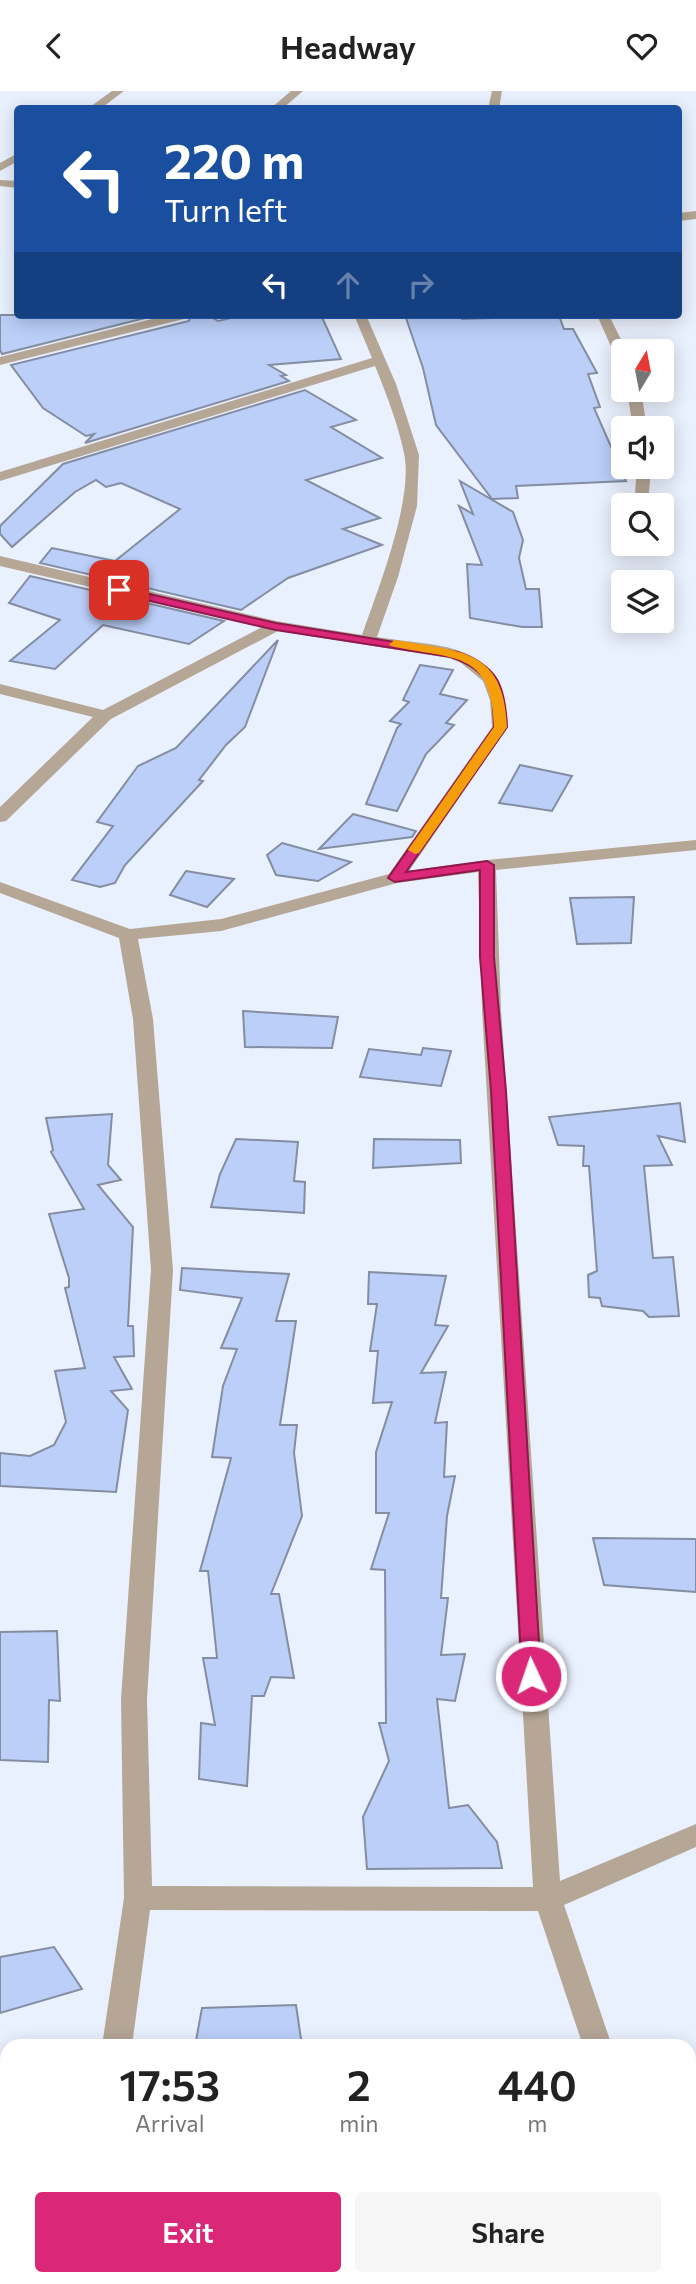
<!DOCTYPE html>
<html lang="en">
<head>
<meta charset="utf-8">
<style>
	:root { --surface:#fff; --page:#f6f6f6; --text:#222; --muted:#767676; --accent:#db2777 }
	body { margin:0; font-family:Commissioner,sans-serif; background:var(--page); color:var(--text); height:100vh; display:flex; flex-direction:column; font-size:26px; white-space:nowrap }
	* { box-sizing:border-box; margin:0 }
	p { font-size:23px; color:var(--muted) }
	.icon { flex:none; width:38px; height:38px; fill:none; stroke:currentColor; stroke-width:2; stroke-linecap:round; stroke-linejoin:round }
	.map { position:relative; flex:1; overflow:hidden }
	.drawer { position:absolute; left:0px; top:1948px; width:696px; height:247px; display:flex; flex-direction:column; background:var(--surface); border-radius:21px 21px 0 0; box-shadow:0 4px 18px #0003 }
	.drawer>* { flex:none }
	.hud { position:absolute; left:14px; top:14px; width:668px; height:214px; border-radius:7px; box-shadow:0 4px 18px #0003; background:#1a4fa0; color:#fff; overflow:hidden }
	.needle { width:46px; rotate:10deg }
	.fabs { position:absolute; left:611px; top:248px; display:grid; gap:14px }
	.fabs a { display:grid; place-items:center; width:63px; height:63px; border-radius:7px; background:var(--surface); box-shadow:0 4px 18px #0003; font-size:35px }
	.pin { position:absolute; display:grid; place-items:center; width:60px; height:60px; color:#fff; margin:-30px; border-radius:14px; box-shadow:0 4px 10px #0006 }
	.me { position:absolute; width:77px; margin:-38px; rotate:357deg; stroke-linejoin:round; filter:drop-shadow(0 0 5px #0008) }
	.turn { display:flex; align-items:center; gap:24px; height:147px; padding:0 35px; font-size:32px }
	.turn .icon { width:91px; height:91px; stroke-width:2.5 }
	.turn b { display:block; font-size:49px; line-height:60px }
	.lanes { display:flex; align-items:center; height:66px; padding:0 35px; background:#0003; justify-content:center; gap:35px; direction:ltr }
	.lanes .off { opacity:.35 }
	.eta { display:flex; justify-content:space-evenly; align-items:center; height:119px; text-align:center }
	.eta b { font-size:42px; font-weight:600; line-height:49px }
	.primary-button { display:flex; gap:14px; margin-top:auto; padding:14px 35px }
	.primary-button a { flex:1; height:80px; border-radius:7px; background:var(--accent); color:#fff; font-size:28px; font-weight:600; line-height:80px; text-align:center }
	.primary-button a+a { background:var(--page); color:var(--text) }
	header { display:flex; justify-content:space-between; align-items:center; height:91px; padding:0 35px; background:var(--surface); font-size:32px; font-weight:600 }
	.map>svg:first-child { display:block }
	.building { fill:#bbcff9; stroke:#848da1; stroke-width:2 }
	.lines { fill:none; stroke-linecap:round; stroke-linejoin:round }
	.minor { fill:#b5a696; fill-rule:evenodd }
	.route { fill:#db2777; stroke:#8e194d; stroke-width:2 }
	.slow { fill:#f59e0b }
</style>
</head>
<body>
<header><svg class="icon" aria-label="back" viewBox="0 0 24 24"><path d="M15 5l-7 7 7 7"/></svg>Headway<svg class="icon" aria-label="heart" viewBox="0 0 24 24"><path d="M12 20l-8-8c-3-5 5-10 8-4 3-6 11-1 8 4z"/></svg></header>
<div class="map">
<svg width="696" height="2193" viewBox="0 0 696 2193">
	<rect width="100%" height="100%" fill="#eaf1fe"/>
	<!-- building -->
	<g class="building">
		<path d="M0 224H157L2 263 0 259Z"/>
		<path d="M191 224H208L218 230 244 224H321L341 268 269 274 286 284 281 285 289 290 85 352 94 343 86 345 43 317 11 274 189 230Z"/>
		<path d="M405 224H461L462 228 559 225 564 238H573L597 282 588 283 600 316 594 317 626 390 516 395 518 407 492 408 436 334 423 277Z"/>
		<path d="M305 299 356 329 331 336 382 367 306 389 380 427 343 438 382 454 288 487 241 519 40 472 52 457 115 470 180 418 121 392 106 396 96 389 75 401 12 456 0 443V435L63 373Z"/>
		<path d="M460 390 513 421 523 449 519 467 526 498H539L542 536H522L470 527 467 473 482 474 459 415 473 423Z"/>
		<path d="M30 485 224 530 189 553 103 534 55 578 10 570 60 529 9 512Z"/>
		<path d="M278 549 245 636 226 654 199 689 203 690 125 774 115 792 100 796 72 789 113 735 97 731 138 675 176 657Z"/>
		<path d="M420 574 453 579 440 603 467 609 446 632 454 634 426 663 397 720 366 713 397 637 401 633 390 630 409 611 403 609Z"/>
		<path d="M520 674 572 685 552 720 499 712Z"/>
		<path d="M353 723 416 740 412 746 319 758Z"/>
		<path d="M282 752 351 771 318 790 276 784 267 764Z"/>
		<path d="M186 780 234 788 207 816 170 804Z"/>
		<path d="M634 806 631 852 577 853 570 807Z"/>
		<path d="M243 920 338 926 332 957 245 956Z"/>
		<path d="M423 957 451 960 441 995 360 986 369 958 421 964Z"/>
		<path d="M680 1012 685 1051 658 1045 672 1074 644 1075 653 1167 673 1166 679 1225 649 1226 643 1220 602 1215 600 1207 589 1206 588 1184 597 1180 589 1075H583L584 1055 558 1054 549 1026Z"/>
		<path d="M112 1023 108 1074 121 1089 98 1094 133 1136 128 1235H133L134 1265 114 1266 132 1298 111 1300 128 1319 116 1401 0 1395V1362L30 1365 54 1354 66 1331 55 1280 85 1277 65 1197 69 1196V1187L49 1123 84 1118 51 1061 53 1059 46 1027Z"/>
		<path d="M236 1048 298 1051 294 1090 305 1091 304 1122 211 1116 220 1083Z"/>
		<path d="M374 1048 460 1049 461 1072 373 1077Z"/>
		<path d="M182 1177 289 1183 276 1230H296L280 1334H297L294 1362 302 1425 271 1503H279L294 1587 271 1586 264 1605H252L247 1695 199 1688 201 1632 215 1634 203 1567H217L208 1480H200L231 1367 212 1366 223 1295 237 1258 221 1257 242 1207 180 1199Z"/>
		<path d="M369 1181 446 1185 435 1234 448 1235 421 1282 446 1281 435 1332 447 1331 444 1386 455 1385 447 1425 441 1507H448L441 1564 465 1563 455 1610 437 1608 449 1717 468 1714 497 1751 502 1777 367 1778 363 1726 389 1670 379 1632H386L385 1479 371 1478 389 1422H376V1361L392 1311 373 1312 378 1260H370L377 1213H368Z"/>
		<path d="M593 1447 696 1448V1501L604 1494Z"/>
		<path d="M57 1540 60 1610 49 1609 48 1671 0 1669V1541Z"/>
		<path d="M54 1856 82 1898 0 1922V1866Z"/>
		<path d="M296 1914 302 1955H195L202 1917Z"/>
	</g>
	<g class="lines">
		<!-- minor -->
		<g class="minor">
			<path d="M112 0H124L100 18H87Z"/>
			<path d="M291 0H303L282 18H270Z"/>
			<path d="M492 0H502L499 18H488Z"/>
			<path d="M18 62V70L0 80V72Z"/>
			<path d="M0 89 18 90V97L0 95Z"/>
			<path d="M696 120V128L679 130V122Z"/>
			<path d="M168 224H189L188 227 0 274V266Z"/>
			<path d="M354 224H366L396 293 419 364 417 415 398 486 377 546C445 557 504 549 508 636L409 780 487 769 696 749V759L496 779 501 919 560 1790 696 1733V1756L564 1814 612 1955H583L538 1820 150 1819 132 1955H102L124 1807 121 1608 151 1179 133 928 119 847 0 802V791L130 838 221 828 389 783 492 636 490 609 483 590 461 572 449 567 278 540 111 628 6 730 0 731V716L93 626 0 603V593L103 619 262 536 0 475V465L276 530 362 544C378 498 414 408 404 362 398 333 386 302 375 275L0 390V381L372 267ZM478 781 482 919 533 1796 152 1795 147 1608 173 1179 153 928 138 848 221 840 397 792Z"/>
			<path d="M597 224H609L627 261H623V271L616 267Z"/>
			<path d="M627 299H641L647 338H633Z"/>
			<path d="M637 376H651L648 415H634Z"/>
			<path d="M80 2188H112L111 2193H79Z"/>
			<path d="M650 2188H681L683 2193H651Z"/>
		</g>
	</g>
	<!-- route -->
	<path class="route" d="M119 496 276 532 457 561C498 575 505 594 507 636L406 781 487 770 494 774V866L506 1000 541 1585 538 1590 531 1593 525 1590 522 1585 491 1000 480 866V779L395 791 388 787 494 636C493 596 490 580 451 566L276 539 115 502V497Z"/>
	<!-- slow -->
	<path class="slow" d="M395 549C459 561 504 556 507 636L419 762 415 763 408 759 494 636C492 557 451 569 391 555L389 553Z"/>
</svg>
<div class="fabs">
<a><svg class="needle" viewBox="-14 -14 28 28"><path d="M0-13l5 13h-10z" fill="#e53935"/><path d="M0 13l5-13h-10z" fill="#767676"/></svg></a>
<a><svg class="icon" aria-label="sound" viewBox="0 0 24 24"><path d="M4 9h4l5-4v14l-5-4H4zM17 9q2 3 0 6"/></svg></a>
<a><svg class="icon" aria-label="search" viewBox="0 0 24 24"><circle cx="10" cy="10" r="6"/><path d="M15 15l6 6"/></svg></a>
<a><svg class="icon" aria-label="layers" viewBox="0 0 24 24"><path d="M12 4l9 5-9 5-9-5zM3 14l9 5 9-5"/></svg></a>
</div>
<div class="pin" style="left:119px;top:499px;background:#d93025"><svg class="icon" aria-label="arrive" viewBox="0 0 24 24"><path d="M6 21V4h12l-3 4 3 4H6"/></svg></div>
<svg class="me" style="left:531px;top:1585px" viewBox="-20 -20 40 40"><circle r="17" fill="#db2777" stroke="#fff" stroke-width="3"/><path d="M0-11L8 9 0 5-8 9z" fill="#fff"/></svg>
<div class="hud">
<div class="turn"><svg class="icon" aria-label="left" viewBox="0 0 24 24"><path d="M17 20v-9H6M10 6l-5 5 5 5"/></svg><div><b>220 m</b>Turn left</div></div>
<div class="lanes"><svg class="icon" aria-label="left" viewBox="0 0 24 24"><path d="M17 20v-9H6M10 6l-5 5 5 5"/></svg><svg class="icon off" aria-label="ahead" viewBox="0 0 24 24"><path d="M12 20V5M6 11l6-6 6 6"/></svg><svg class="icon off" aria-label="right" viewBox="0 0 24 24"><path d="M7 20v-9h11M14 6l5 5-5 5"/></svg></div>
</div>
<section class="drawer">
<div class="eta">
<div><b>17:53</b><p>Arrival</p></div>
<div><b>2</b><p>min</p></div>
<div><b>440</b><p>m</p></div>
</div>
<div class="primary-button"><a>Exit</a><a>Share</a></div>
</section>
</div>
</body>
</html>
